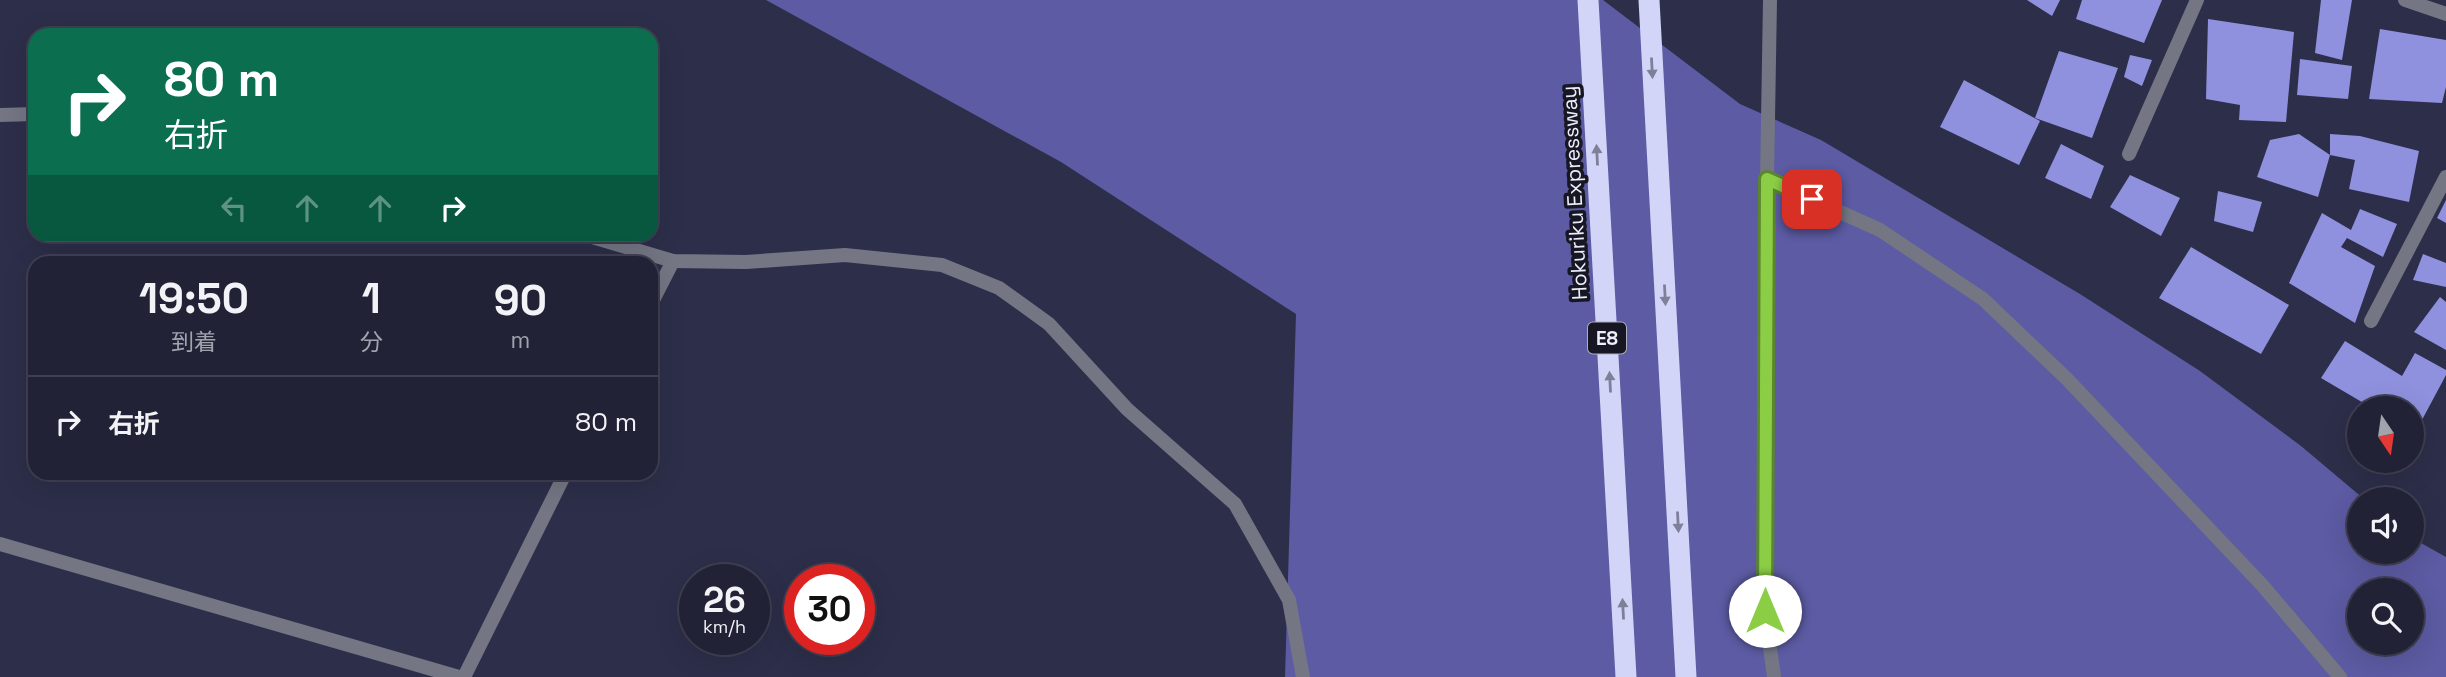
<!DOCTYPE html>
<html lang="ja">
<head>
<meta charset="utf-8">
<style>
	:root { --surface:#222237; --page:#2a2a3f; --text:#f1f3f6; --muted:#a2a4ad; --line:#3f3f52 }
	body { margin:0; font-family:"Space Grotesk","Noto Sans JP",sans-serif; background:var(--page); color:var(--text); height:100vh; display:flex; flex-direction:column; font-size:26px; white-space:nowrap }
	* { box-sizing:border-box; margin:0 }
	p { font-size:23px; color:var(--muted) }
	.icon { flex:none; width:38px; height:38px; fill:none; stroke:currentColor; stroke-width:2; stroke-linecap:round; stroke-linejoin:round }
	.map { position:relative; flex:1; overflow:hidden }
	.sheet { position:absolute; left:28px; top:256px; width:630px; height:224px; display:flex; flex-direction:column; background:var(--surface); border-radius:21px; box-shadow:0 7px 28px #0002,0 0 0 2px var(--line) }
	.sheet>* { flex:none }
	.banner { position:absolute; left:28px; top:28px; width:630px; height:214px; border-radius:21px; box-shadow:0 7px 28px #0002,0 0 0 2px var(--line); background:#0b6e4f; color:#fff; overflow:hidden }
	.needle { width:46px; rotate:167deg }
	.controls { position:absolute; left:2347px; top:396px; display:grid; gap:14px }
	.controls a { display:grid; place-items:center; width:77px; height:77px; border-radius:50%; background:var(--surface); box-shadow:0 7px 28px #0002,0 0 0 2px var(--line); font-size:35px }
	.speed { position:absolute; left:679px; top:564px; display:flex; gap:14px; font-size:35px; font-weight:700; text-align:center }
	.speed>* { display:grid; place-content:center; width:91px; height:91px; border-radius:50%; background:var(--surface); box-shadow:0 7px 28px #0002,0 0 0 2px var(--line); line-height:1 }
	.speed small { font-size:18px; font-weight:400 }
	.speed .limit { border:10px solid #d22; background:#fff; color:#111 }
	.pin { position:absolute; display:grid; place-items:center; width:60px; height:60px; color:#fff; margin:-30px; border-radius:14px; box-shadow:0 4px 10px #0006 }
	.me { position:absolute; width:77px; margin:-38px; rotate:0deg; stroke-linejoin:round; filter:drop-shadow(0 0 5px #0008) }
	.turn { display:flex; align-items:center; gap:24px; height:147px; padding:0 21px; font-size:32px }
	.turn .icon { width:91px; height:91px; stroke-width:2.5 }
	.turn b { display:block; font-size:49px; line-height:60px }
	.lanes { display:flex; align-items:center; height:66px; padding:0 21px; background:#0003; justify-content:center; gap:35px; direction:ltr }
	.lanes .off { opacity:.35 }
	.eta { display:flex; justify-content:space-evenly; align-items:center; height:119px; text-align:center }
	.eta b { font-size:42px; font-weight:800; line-height:49px }
	ul { padding:0; list-style:none }
	li { display:flex; align-items:center; gap:21px; height:91px; padding:0 21px; border-top:2px solid var(--line) }
	li div { flex:1 }
	li b { display:block; font-size:26px }
	li em { font-style:normal }
	.map>svg:first-child { display:block }
	.forest { fill:#5c5ba3; fill-rule:evenodd }
	.building { fill:#8f91de }
	.lines { fill:none; stroke-linecap:round; stroke-linejoin:round }
	.street { stroke:#747684; stroke-width:14 }
	.highway { stroke:#d2d5f8; stroke-width:21 }
	.oneway { fill:#7e8099 }
	.route-casing { stroke:#5a862e; stroke-width:18 }
	.route { stroke:#8bce46; stroke-width:12 }
	.labels { text-anchor:middle; dominant-baseline:central; stroke-width:7; stroke-linejoin:round; paint-order:stroke }
	.shield { fill:#171724; stroke:#adaebb; stroke-width:2 }
	.shield-label { font-size:19px; font-weight:bold; fill:#edeefc }
	.street-label { font-size:21px; fill:#edeefc; stroke:#171724 }
</style>
</head>
<body>
<div class="map">
<svg width="2446" height="677" viewBox="0 0 2446 677">
	<rect width="100%" height="100%" fill="#2d2e49"/>
	<!-- forest -->
	<path class="forest" d="M766 0H1603L1740 104 1821 140 2080 294 2200 371 2301 446 2364 499H2359V551H2412V538L2446 557V677H1285L1296 314 1061 162ZM2359 590H2412V642H2359Z"/>
	<!-- building -->
	<g class="building">
		<path d="M2027 0H2060L2052 16Z"/>
		<path d="M2082 0H2162L2144 43 2076 19Z"/>
		<path d="M2321 0H2352L2342 60 2315 53Z"/>
		<path d="M2208 19 2294 32 2286 122 2239 120 2240 105 2206 99Z"/>
		<path d="M2380 29 2446 40V87L2442 103 2369 99Z"/>
		<path d="M2059 51 2118 68 2092 138 2035 118Z"/>
		<path d="M2130 55 2152 60 2142 86 2124 77Z"/>
		<path d="M2300 59 2352 66 2348 99 2297 95Z"/>
		<path d="M1964 80 2040 121 2019 165 1940 127Z"/>
		<path d="M2299 134 2330 155 2318 197 2257 177 2270 140Z"/>
		<path d="M2330 134 2360 136 2419 151 2409 202 2349 189 2355 160 2330 155Z"/>
		<path d="M2061 144 2104 166 2091 199 2045 178Z"/>
		<path d="M2130 175 2180 198 2161 236 2110 207Z"/>
		<path d="M2218 191 2262 202 2253 232 2214 221Z"/>
		<path d="M2446 200V223L2437 218Z"/>
		<path d="M2360 209 2397 224 2383 257 2347 238 2341 247 2375 266 2355 323 2289 283 2322 213 2351 230Z"/>
		<path d="M2191 247 2289 305 2261 354 2159 298Z"/>
		<path d="M2423 254 2446 263V287L2413 280Z"/>
		<path d="M2440 297 2446 302V350L2414 332Z"/>
		<path d="M2345 341 2402 376 2415 353 2446 370V375L2415 433 2412 431V408H2372L2321 378Z"/>
	</g>
	<g class="lines">
		<!-- street -->
		<g class="street">
			<path d="M1770 0 1767 179 1765 611 1774 677"/>
			<path d="M2405 0 2446 14"/>
			<path d="M0 115 35 114"/>
			<path d="M2129 154 2197 0"/>
			<path d="M1767 179 1880 230 1983 299 2067 379 2263 586 2340 677"/>
			<path d="M582 234 673 261 746 262 845 255 942 265 999 288 1049 324 1127 409 1235 504 1289 600 1303 677"/>
			<path d="M651 304 673 261"/>
			<path d="M2371 321 2446 177"/>
			<path d="M0 544 459 677"/>
			<path d="M464 677 566 472"/>
		</g>
		<!-- highway -->
		<g class="highway">
			<path d="M1588 0 1626 677"/>
			<path d="M1649 0 1686 677"/>
		</g>
	</g>
	<!-- one-way arrows -->
	<defs><path id="oneway-solid" d="M-6-.8H1V-3.2L6.5 0L1 3.2V.8H-6Z" transform="scale(1.75)"/></defs>
	<g class="oneway">
		<use href="#oneway-solid" transform="translate(1652 68) rotate(87)"/>
		<use href="#oneway-solid" transform="translate(1597 155) rotate(-93)"/>
		<use href="#oneway-solid" transform="translate(1665 295) rotate(87)"/>
		<use href="#oneway-solid" transform="translate(1610 382) rotate(-93)"/>
		<use href="#oneway-solid" transform="translate(1678 522) rotate(87)"/>
		<use href="#oneway-solid" transform="translate(1623 609) rotate(-93)"/>
	</g>
	<g class="lines">
		<!-- route casing -->
		<g class="route-casing">
			<path id="route" d="M1765 611 1767 179 1812 199"/>
		</g>
		<!-- route -->
		<use href="#route" class="route"/>
	</g>
	<g class="labels">
		<!-- shield labels -->
		<rect class="shield" x="1588" y="322.5" width="38" height="31" rx="5"/>
		<g class="shield-label">
			<text x="1607" y="338">E8</text>
		</g>
		<!-- street labels -->
		<g class="street-label">
			<text transform="translate(1574 193) rotate(-93)">Hokuriku Expressway</text>
		</g>
	</g>
</svg>
<div class="controls">
<a><svg class="needle" viewBox="-14 -14 28 28"><path d="M0-13l5 13h-10z" fill="#e53935"/><path d="M0 13l5-13h-10z" fill="#a2a4ad"/></svg></a>
<a><svg class="icon" aria-label="sound" viewBox="0 0 24 24"><path d="M4 9h4l5-4v14l-5-4H4zM17 9q2 3 0 6"/></svg></a>
<a><svg class="icon" aria-label="search" viewBox="0 0 24 24"><circle cx="10" cy="10" r="6"/><path d="M15 15l6 6"/></svg></a>
</div>
<div class="speed"><div>26<small>km/h</small></div><div class="limit">30</div></div>
<div class="pin" style="left:1812px;top:199px;background:#d93025"><svg class="icon" aria-label="arrive" viewBox="0 0 24 24"><path d="M6 21V4h12l-3 4 3 4H6"/></svg></div>
<svg class="me" style="left:1765px;top:611px" viewBox="-20 -20 40 40"><circle r="19" fill="#fff"/><path d="M0-13L10 11 0 6-10 11z" fill="#8bce46"/></svg>
<div class="banner">
<div class="turn"><svg class="icon" aria-label="right" viewBox="0 0 24 24"><path d="M7 20v-9h11M14 6l5 5-5 5"/></svg><div><b>80 m</b>右折</div></div>
<div class="lanes"><svg class="icon off" aria-label="left" viewBox="0 0 24 24"><path d="M17 20v-9H6M10 6l-5 5 5 5"/></svg><svg class="icon off" aria-label="ahead" viewBox="0 0 24 24"><path d="M12 20V5M6 11l6-6 6 6"/></svg><svg class="icon off" aria-label="ahead" viewBox="0 0 24 24"><path d="M12 20V5M6 11l6-6 6 6"/></svg><svg class="icon" aria-label="right" viewBox="0 0 24 24"><path d="M7 20v-9h11M14 6l5 5-5 5"/></svg></div>
</div>
<section class="sheet">
<div class="eta">
<div><b>19:50</b><p>到着</p></div>
<div><b>1</b><p>分</p></div>
<div><b>90</b><p>m</p></div>
</div>
<ul>
<li><svg class="icon" aria-label="right" viewBox="0 0 24 24"><path d="M7 20v-9h11M14 6l5 5-5 5"/></svg><div><b>右折</b></div><em>80 m</em></li>
</ul>
</section>
</div>
</body>
</html>
